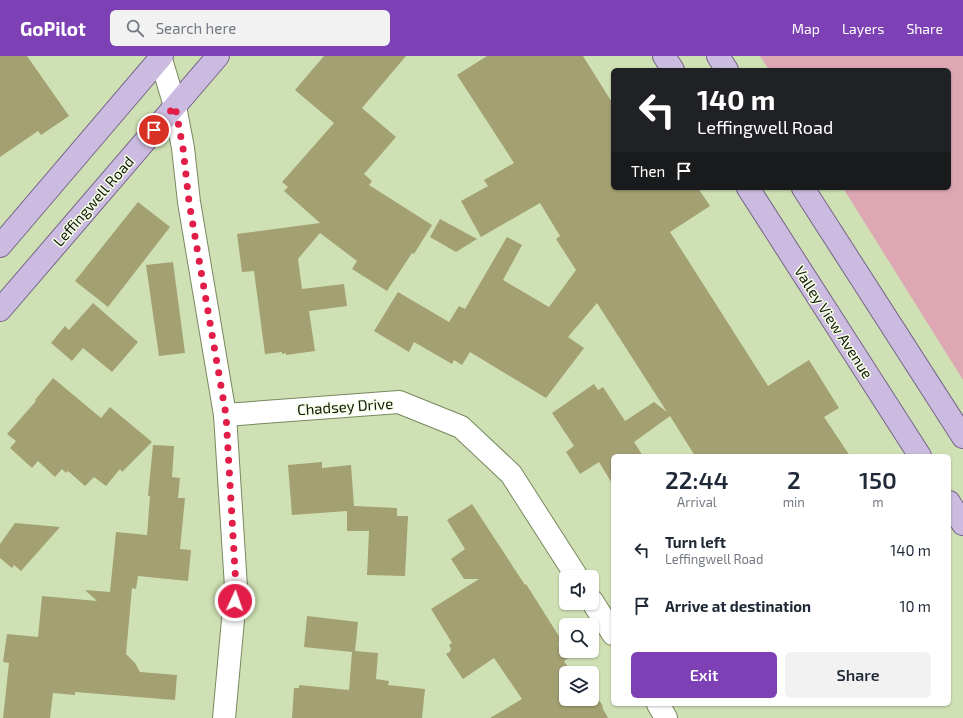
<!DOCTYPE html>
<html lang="en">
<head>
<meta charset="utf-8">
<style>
	:root { --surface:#fff; --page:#f2f2f3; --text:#1f2937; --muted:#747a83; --accent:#7e40b5 }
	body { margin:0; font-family:"Exo 2",sans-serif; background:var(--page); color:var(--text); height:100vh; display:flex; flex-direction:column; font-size:15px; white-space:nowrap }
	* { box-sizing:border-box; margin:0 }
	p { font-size:13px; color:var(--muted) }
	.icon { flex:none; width:22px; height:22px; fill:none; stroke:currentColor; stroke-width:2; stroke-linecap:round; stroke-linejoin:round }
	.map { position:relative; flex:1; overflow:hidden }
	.side { position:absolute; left:611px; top:398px; width:340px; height:252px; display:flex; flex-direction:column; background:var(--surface); border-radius:6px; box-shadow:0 1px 3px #0004 }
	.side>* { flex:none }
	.guide { position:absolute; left:611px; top:12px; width:340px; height:122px; border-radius:6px; box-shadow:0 1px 3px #0004; background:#202124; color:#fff; overflow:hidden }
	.tools { position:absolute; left:559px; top:514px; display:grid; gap:8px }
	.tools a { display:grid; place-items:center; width:40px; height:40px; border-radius:6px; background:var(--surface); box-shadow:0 1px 3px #0004; font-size:20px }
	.pin { position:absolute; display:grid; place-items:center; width:34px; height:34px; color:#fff; margin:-17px; border:2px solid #fff; border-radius:50%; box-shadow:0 1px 4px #0007 }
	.me { position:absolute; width:44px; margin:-22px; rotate:3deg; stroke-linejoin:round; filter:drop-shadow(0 0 3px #0008) }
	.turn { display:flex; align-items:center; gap:14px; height:84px; padding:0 20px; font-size:18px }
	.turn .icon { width:52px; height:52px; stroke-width:2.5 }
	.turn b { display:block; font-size:28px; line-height:34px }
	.then { display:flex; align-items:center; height:38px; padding:0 20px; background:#0003; gap:8px; font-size:15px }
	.eta { display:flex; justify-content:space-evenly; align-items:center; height:68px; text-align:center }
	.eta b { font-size:24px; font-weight:600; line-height:28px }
	.primary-button { display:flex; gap:8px; margin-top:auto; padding:8px 20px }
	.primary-button a { flex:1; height:46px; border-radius:6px; background:var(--accent); color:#fff; font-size:16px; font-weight:600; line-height:46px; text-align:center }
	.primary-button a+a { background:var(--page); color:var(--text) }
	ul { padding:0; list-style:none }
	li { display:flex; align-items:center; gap:12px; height:56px; padding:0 20px }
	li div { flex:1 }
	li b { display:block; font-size:15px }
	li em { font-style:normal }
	header { display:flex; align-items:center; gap:24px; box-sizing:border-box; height:56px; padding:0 20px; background:var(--accent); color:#fff }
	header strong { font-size:19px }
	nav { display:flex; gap:22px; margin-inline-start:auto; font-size:14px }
	.search { width:280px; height:36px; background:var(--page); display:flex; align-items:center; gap:10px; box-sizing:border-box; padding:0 14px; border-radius:6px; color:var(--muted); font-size:15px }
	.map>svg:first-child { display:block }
	.green { fill:#dda8b3 }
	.building { fill:#a3a072 }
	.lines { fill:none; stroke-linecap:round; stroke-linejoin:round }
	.minor-casing { stroke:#78885e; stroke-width:24 }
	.major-casing { stroke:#756587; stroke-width:24 }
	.minor { stroke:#fff; stroke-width:22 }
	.major { stroke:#ccbbe0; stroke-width:22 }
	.route { stroke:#e11d48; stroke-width:7; stroke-dasharray:0 12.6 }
	.labels { text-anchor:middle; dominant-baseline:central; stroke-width:3; stroke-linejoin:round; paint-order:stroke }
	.street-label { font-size:15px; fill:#131808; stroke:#f5fee7 }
</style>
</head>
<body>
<header>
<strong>GoPilot</strong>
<div class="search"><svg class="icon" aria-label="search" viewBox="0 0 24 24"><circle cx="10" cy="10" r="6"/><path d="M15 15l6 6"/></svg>Search here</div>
<nav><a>Map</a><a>Layers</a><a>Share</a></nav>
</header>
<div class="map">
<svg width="963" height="662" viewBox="0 0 963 662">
	<rect width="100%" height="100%" fill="#cfe1b4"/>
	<!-- green -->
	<path class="green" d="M760 0H963V324L843 132H949V14H769Z"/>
	<!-- building -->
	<g class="building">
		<path d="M0 0H27L69 60 41 79 38 75 0 101Z"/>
		<path d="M324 0H406L362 52 396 81 364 118 372 125 369 129 432 169 414 198 412 197 410 200 387 235 352 213 357 205 320 177 298 203 302 233 344 228 347 250 309 255 315 295 286 299V297L282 298V296L265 298 254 215 242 216 237 178 320 167 284 135 288 131 282 126 334 67 295 34Z"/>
		<path d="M487 0H583L613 48V132H698L710 150 670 176 768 330 809 304 839 352 824 361 850 400H695L670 360 634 386 643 400H613V429L599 406 580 418 566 396 574 390 552 357 594 328 598 334 603 331 625 365 654 346 667 356 597 247 568 281 584 292 546 342 470 296 462 309 454 304 452 308 414 286 409 296 374 275 398 236 449 266 459 250 465 253 507 181 522 189 503 224 549 251 576 214 556 183 560 180 540 147 481 181 461 145 488 130 484 124 514 107 457 19Z"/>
		<path d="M138 146 170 171 108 251 75 225Z"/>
		<path d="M440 163 477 183 456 196 430 181Z"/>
		<path d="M173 206 185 297 159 300 146 209Z"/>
		<path d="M93 247 138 286 112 316 83 292 72 305 51 287 65 270 69 274Z"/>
		<path d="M53 322 101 362 110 351 152 386 122 416 120 413 106 430 94 421 85 430 68 415 66 417 62 413 55 421 38 405 32 412 10 392 16 385 7 378 36 345 35 344Z"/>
		<path d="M153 389 174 390 172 421 180 422 178 442H185L180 493 191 494 188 525 138 520 136 533 132 532 126 598 135 607 140 616 177 619 175 644 75 636V639L53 637 50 662H3L9 607 3 606 7 578 38 581 42 540 97 545 85 534 110 536 116 476 147 479 150 440H148Z"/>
		<path d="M322 406V412L351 409 354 450 397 452V460H408L405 520 367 519 369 475H347V455L292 459 288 409Z"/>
		<path d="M472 448 525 529 526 528 562 585 558 588 568 602 564 605 572 617H566V643H592V634L603 650 602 651 608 662H490L522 643 494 602 463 623 446 598 451 595 450 594 451 593 449 589 452 587 431 553 479 523H464L451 503 465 493 447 464Z"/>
		<path d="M15 467 60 471 21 515 14 509 12 512 0 502V488Z"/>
		<path d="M307 560 358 566 355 595 378 597 376 623 389 625 388 629 425 633 422 662H292L294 632H299V629L349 634 352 596 304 591Z"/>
	</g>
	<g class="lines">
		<!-- minor casing -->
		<g class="minor-casing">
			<g id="minor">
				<path d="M160 0 175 50 183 92 189 146 225 359 236 531 224 662"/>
				<path d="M225 359 399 346 461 371 511 418 577 521"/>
				<path d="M592 545 613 578"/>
				<path d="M658 648 666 662"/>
			</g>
		</g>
		<!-- major casing -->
		<g class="major-casing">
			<g id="major">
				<path d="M664 0 673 14"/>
				<path d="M718 0 727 14"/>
				<path d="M748 132 920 400"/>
				<path d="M803 132 963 381"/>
				<path d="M0 190 162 0"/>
				<path d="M0 254 218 0"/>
				<path d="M949 446 963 468"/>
			</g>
		</g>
		<!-- minor -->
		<use href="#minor" class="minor"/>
		<!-- major -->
		<use href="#major" class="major"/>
	</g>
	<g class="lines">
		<!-- route -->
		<path class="route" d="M154 74 175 50 183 92 189 146 226 359 236 531 235 545"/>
	</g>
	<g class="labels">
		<!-- street labels -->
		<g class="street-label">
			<text transform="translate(93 145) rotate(-49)">Leffingwell Road</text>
			<text transform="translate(834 266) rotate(57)">Valley View Avenue</text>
			<text transform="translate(345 350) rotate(-4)">Chadsey Drive</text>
		</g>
	</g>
</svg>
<div class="tools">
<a><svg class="icon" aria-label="sound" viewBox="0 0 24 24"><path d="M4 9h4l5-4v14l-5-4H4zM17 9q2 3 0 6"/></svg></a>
<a><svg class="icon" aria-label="search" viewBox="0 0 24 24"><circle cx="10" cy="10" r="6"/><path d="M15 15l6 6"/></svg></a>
<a><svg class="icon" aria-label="layers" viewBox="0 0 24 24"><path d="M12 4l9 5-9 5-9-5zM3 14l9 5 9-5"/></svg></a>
</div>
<div class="pin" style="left:154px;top:74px;background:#d93025"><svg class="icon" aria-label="arrive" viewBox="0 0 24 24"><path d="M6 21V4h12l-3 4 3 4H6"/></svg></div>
<svg class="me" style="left:235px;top:545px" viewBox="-20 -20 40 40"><circle r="17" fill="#e11d48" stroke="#fff" stroke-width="3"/><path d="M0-11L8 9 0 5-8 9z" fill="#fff"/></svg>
<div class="guide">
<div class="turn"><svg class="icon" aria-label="left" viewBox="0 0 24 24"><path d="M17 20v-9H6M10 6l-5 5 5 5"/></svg><div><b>140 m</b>Leffingwell Road</div></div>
<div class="then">Then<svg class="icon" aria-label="arrive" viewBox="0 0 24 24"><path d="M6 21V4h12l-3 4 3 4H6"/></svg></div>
</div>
<section class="side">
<div class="eta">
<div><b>22:44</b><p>Arrival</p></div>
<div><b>2</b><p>min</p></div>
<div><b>150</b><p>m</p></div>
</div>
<ul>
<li><svg class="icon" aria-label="left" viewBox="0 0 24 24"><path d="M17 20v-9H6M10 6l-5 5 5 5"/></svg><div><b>Turn left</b><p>Leffingwell Road</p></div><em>140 m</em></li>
<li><svg class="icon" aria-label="arrive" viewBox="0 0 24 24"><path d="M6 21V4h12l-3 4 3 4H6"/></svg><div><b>Arrive at destination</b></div><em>10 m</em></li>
</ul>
<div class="primary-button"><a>Exit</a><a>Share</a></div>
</section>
</div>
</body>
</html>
